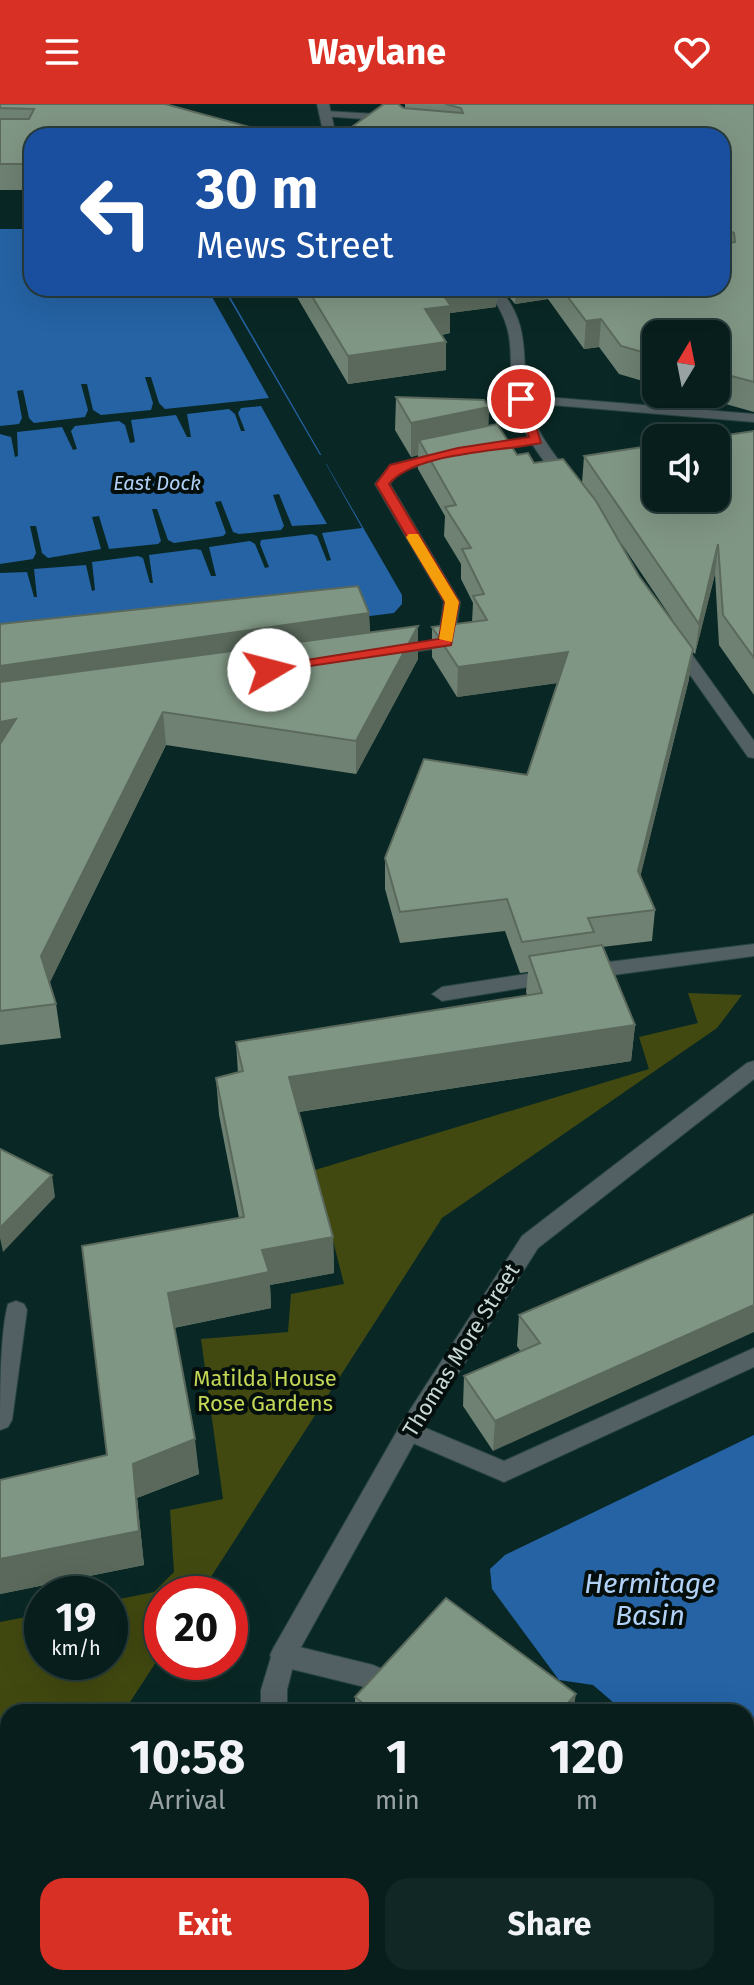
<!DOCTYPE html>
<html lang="en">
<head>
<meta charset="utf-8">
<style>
	:root { --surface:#071e1c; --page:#102725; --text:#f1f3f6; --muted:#98a2a3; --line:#283c3b; --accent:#d93025 }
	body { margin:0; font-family:"Fira Sans",sans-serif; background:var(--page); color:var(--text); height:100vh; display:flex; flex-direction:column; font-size:30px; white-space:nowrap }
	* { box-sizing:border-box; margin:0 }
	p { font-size:26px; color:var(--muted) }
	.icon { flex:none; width:44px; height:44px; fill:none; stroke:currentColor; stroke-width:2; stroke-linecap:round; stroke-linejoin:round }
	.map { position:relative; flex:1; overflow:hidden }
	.details { position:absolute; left:0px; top:1600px; width:754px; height:282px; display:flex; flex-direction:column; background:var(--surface); border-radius:24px 24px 0 0; box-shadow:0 8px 32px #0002,0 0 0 2px var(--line) }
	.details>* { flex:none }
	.top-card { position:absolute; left:24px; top:24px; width:706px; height:168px; border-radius:24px; box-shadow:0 8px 32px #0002,0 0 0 2px var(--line); background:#1a4fa0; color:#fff; overflow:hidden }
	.needle { width:52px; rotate:10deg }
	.buttons { position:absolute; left:642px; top:216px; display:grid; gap:16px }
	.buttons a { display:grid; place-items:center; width:88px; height:88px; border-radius:16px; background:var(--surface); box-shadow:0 8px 32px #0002,0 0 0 2px var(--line); font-size:40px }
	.speed { position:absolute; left:24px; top:1472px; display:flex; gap:16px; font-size:40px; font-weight:700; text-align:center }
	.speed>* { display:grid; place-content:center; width:104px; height:104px; border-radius:50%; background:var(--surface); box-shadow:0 8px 32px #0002,0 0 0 2px var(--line); line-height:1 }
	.speed small { font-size:20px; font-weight:400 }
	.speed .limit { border:12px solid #d22; background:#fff; color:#111 }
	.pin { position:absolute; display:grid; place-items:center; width:68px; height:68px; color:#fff; margin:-34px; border:4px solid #fff; border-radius:50%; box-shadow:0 2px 8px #0007 }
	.me { position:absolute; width:88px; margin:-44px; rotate:82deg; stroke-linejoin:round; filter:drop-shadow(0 0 6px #0008) }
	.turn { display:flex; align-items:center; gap:28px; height:168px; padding:0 40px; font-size:36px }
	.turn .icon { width:104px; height:104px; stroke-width:2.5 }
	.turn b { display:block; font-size:56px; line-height:68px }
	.eta { display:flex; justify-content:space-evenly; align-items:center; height:136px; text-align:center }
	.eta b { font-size:48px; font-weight:700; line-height:56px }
	.action { display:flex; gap:16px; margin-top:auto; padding:16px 40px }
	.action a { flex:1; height:92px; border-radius:24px; background:var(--accent); color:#fff; font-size:32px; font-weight:700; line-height:92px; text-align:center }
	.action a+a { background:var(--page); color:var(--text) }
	header { display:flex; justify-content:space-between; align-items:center; height:104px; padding:0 40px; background:var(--accent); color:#fff; font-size:36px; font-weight:700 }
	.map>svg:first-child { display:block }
	.green { fill:#424910 }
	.water { fill:#2563a5 }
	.pier { fill:#092825 }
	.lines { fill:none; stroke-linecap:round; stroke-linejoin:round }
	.lane-casing { stroke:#274441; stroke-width:2 }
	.street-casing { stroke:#274441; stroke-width:2 }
	.lane { fill:#525f63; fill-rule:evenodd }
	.street { fill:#525f63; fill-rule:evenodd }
	.wall { fill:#6e8172; fill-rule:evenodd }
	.shaded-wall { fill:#5a695c }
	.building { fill:#809684; stroke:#5a695c; stroke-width:2; fill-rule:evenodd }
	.route { fill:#d93025; stroke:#8d1f18; stroke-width:2 }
	.slow { fill:#f59e0b }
	.labels { text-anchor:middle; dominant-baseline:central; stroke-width:8; stroke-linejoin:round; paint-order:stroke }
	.far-water-label { font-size:20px; font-style:italic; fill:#b2d1f6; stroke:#040f0d }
	.street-label { font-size:22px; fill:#c7d8d5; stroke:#040f0d }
	.park-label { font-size:22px; fill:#c3d655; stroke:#040f0d }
	.near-water-label { font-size:28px; font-style:italic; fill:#b2d1f6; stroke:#040f0d }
</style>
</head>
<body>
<header><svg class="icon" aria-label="menu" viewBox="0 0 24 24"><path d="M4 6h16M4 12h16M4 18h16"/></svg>Waylane<svg class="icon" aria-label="heart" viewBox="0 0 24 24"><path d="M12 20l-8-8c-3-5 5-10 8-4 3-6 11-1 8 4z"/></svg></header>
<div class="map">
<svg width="754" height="1881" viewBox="0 0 754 1881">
	<rect width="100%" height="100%" fill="#092825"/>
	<!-- green -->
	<path class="green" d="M688 889 742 891 717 924 442 1114 200 1490H162V1549L130 1598 110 1608H8V1628H0V1518L42 1510V1558H110V1497L154 1488 174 1468 170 1406 223 1395 201 1235 288 1228 291 1190 344 1180 315 1066 649 965 639 933 698 919Z"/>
	<!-- water -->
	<g class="water">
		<path d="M0 125H32V184H225L402 491V500L394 509 0 558Z"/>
		<path d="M754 1331V1710L746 1705V1608H615L614 1599 593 1581 559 1576 492 1485 490 1465 505 1451Z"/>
	</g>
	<!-- pier -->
	<path class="pier" d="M207 184H223L320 351H326L330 358 326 360 362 424 322 429 331 456 327 457 317 432 312 430 261 436 260 440 269 463 265 464 255 440 250 437 209 443 216 472H211L201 446 195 445 149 451 153 479H150L143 454 138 452 92 458 95 486 92 487 86 461 34 465 37 493H34L27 468 0 469V460L33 455 36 449 30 422H36L42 449 48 454 101 445 92 413 99 412 109 445 158 440 161 437 152 405H157L168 436 174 439 223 432 226 429 215 398 221 397 233 428 239 430 281 426 284 422 273 391 279 390 292 422 327 420 261 302 241 304 238 309 245 327H241L235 310 229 305 187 310 191 333H187L176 311 131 316 135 338 130 339 125 321 119 317 75 322 71 327 77 345 73 346 62 323 17 328 18 352 15 353 11 333 0 330V322L19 320 22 314 17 287 23 286 29 314 34 319 85 313 88 306 81 280H87L93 306 101 311 151 306 153 299 145 273H151L159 299 165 305 269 294Z"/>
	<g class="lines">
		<!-- lane casing -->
		<g class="lane-casing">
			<g id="lane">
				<path d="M325 7 393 11 399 14 393 17 321 12V8Z"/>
				<path d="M521 291 754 310V318L516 298V292Z"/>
				<path d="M536 332 543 336 541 339 485 348 478 344 485 340Z"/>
				<path d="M445 347 452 351 450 354 400 367 390 380 460 498 454 538 446 543 387 552V546L438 535 444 498 375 380 390 361Z"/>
				<path d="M16 1197 24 1200 27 1206 12 1316 8 1323 0 1326C0 1291 0 1230 8 1200Z"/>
				<path d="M754 1244V1263L504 1378 401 1334 397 1327 401 1320 409 1317 504 1357Z"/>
				<path d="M283 1539 373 1561 382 1565 386 1573 382 1581 373 1585 283 1563 274 1559 270 1551 274 1543Z"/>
			</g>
		</g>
		<!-- street casing -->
		<g class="street-casing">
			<g id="street">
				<path d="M317 0H329L336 32H324Z"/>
				<path d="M486 184H499C534 224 519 257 530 303 537 332 558 354 575 378L573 381H563C545 359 525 335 517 307 502 254 525 236 486 184Z"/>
				<path d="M677 536 683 538 754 637V654L748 653 669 541Z"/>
				<path d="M754 840V852L584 875 574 868 584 861Z"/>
				<path d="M552 866 562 873 559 878 442 897 432 890 442 883Z"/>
				<path d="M754 957V975L538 1144 417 1334 295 1554 287 1586V1608H261V1586L274 1543 401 1320 522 1132 747 959Z"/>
				<path d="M0 1705 8 1706V1732L0 1731Z"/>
				<path d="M406 1874H438L440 1881H409Z"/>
			</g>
		</g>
		<!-- lane -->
		<use href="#lane" class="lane"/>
		<!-- street -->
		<use href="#street" class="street"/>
	</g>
	<!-- wall -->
	<g class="wall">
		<path d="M0 0 273 32H32V86H0Z"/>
		<path d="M405 0H754V308L690 290H716V230H656V281L619 270 599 243 584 245 548 195 515 200 502 184H722L403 4H405Z"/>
		<path d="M272 184H497L496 203 450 209V229L442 231 446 266 348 280 294 188 277 191Z"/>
		<path d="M396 293 489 303 488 322 517 351 582 379 584 352 754 327V591L719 541 715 470 695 550 692 547 689 575 640 773 655 806 652 837 602 843 635 921 631 957 299 1008 333 1133 334 1169 270 1181 271 1204 174 1224 199 1370 137 1394 144 1461 0 1490V1376L107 1351 82 1142 239 1114 219 1011 216 974 238 969 236 938 527 891 526 888 528 868 520 869 505 827 400 839 385 785V754L527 671 557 579 457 593 432 553V523L472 518 473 499 461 475V460L444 432 445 412 418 365V351L411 353 395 326ZM621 439 674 518 639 472Z"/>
		<path d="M369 509 370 529 418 522V555L356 670 166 641 49 880 56 900 61 934 0 941V520Z"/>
		<path d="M754 1110 493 1347 463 1302 464 1272 521 1248 517 1242 519 1211Z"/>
		<path d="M355 1593 573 1608H355Z"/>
	</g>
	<!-- shaded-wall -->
	<g class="shaded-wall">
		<path d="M276 184H294V188L277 191Z"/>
		<path d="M438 184H497L496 203 450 209V229L424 233 425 205Z"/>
		<path d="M516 184H549L548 195 515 200Z"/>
		<path d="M601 215 599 243 584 245 586 217Z"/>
		<path d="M446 238V266L348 280V252Z"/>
		<path d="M489 303 488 336H419L418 351 411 353V319Z"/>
		<path d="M718 440 715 470 695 550 699 520Z"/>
		<path d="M369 509 370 542 0 596V562Z"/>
		<path d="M418 522V555L356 670V637Z"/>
		<path d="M693 545 689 575 634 798 638 767Z"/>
		<path d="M568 548 565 578 457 593 458 563Z"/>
		<path d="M163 608 166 641 46 886 41 852Z"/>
		<path d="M16 615 0 651V618Z"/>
		<path d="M635 921 631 957 291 1009 289 973Z"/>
		<path d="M52 1071 55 1093 3 1148 0 1134V1124Z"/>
		<path d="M333 1133 334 1169 270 1181 271 1204 172 1224 168 1189 262 1146Z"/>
		<path d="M754 1201V1228L493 1347 495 1317Z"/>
		<path d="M195 1335 199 1370 137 1394 144 1461 0 1490V1455L133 1360Z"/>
		<path d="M576 1590 573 1608H560Z"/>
		<path d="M304 1874H311L310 1881H303Z"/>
	</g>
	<!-- building -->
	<g class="building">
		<path d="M0 0H165L268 28 273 32H32V60H0V15H29L34 5 0 4Z"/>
		<path d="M384 0H398L403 4 463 9 461 4 445 0H754V278L716 268V230H656V252L621 242 601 215 586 217 561 184H722V32H339ZM725 125 734 129 735 138 723 140 722 128Z"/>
		<path d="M307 184H438L451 202 425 205 446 238 348 252Z"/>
		<path d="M396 293 484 296 489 303 411 319Z"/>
		<path d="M497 320 517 351 528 349 534 359 563 355 596 397 639 472 693 545 638 767 655 806 588 814 594 828 522 838 507 795 400 808 385 754 424 655 527 671 568 548 458 563 432 523 487 516 473 492 484 490 462 445 471 444 445 403 456 401 419 336Z"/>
		<path d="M754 327V554L723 511 718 440 699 520 584 352 656 341V394H716V334H707Z"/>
		<path d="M358 482 369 509 0 562V520Z"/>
		<path d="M418 522 356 637 163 608 41 852 56 900 0 907V640L16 615 0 618V578Z"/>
		<path d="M602 841 635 921 289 973 333 1133 262 1146 269 1168 168 1189 195 1335 133 1360 139 1427 0 1455V1376L107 1351 82 1142 244 1113 216 974 243 967 236 938 542 889 529 852Z"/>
		<path d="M0 1045 52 1071 0 1124Z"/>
		<path d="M754 1110V1201L495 1317 464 1272 540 1239 519 1211Z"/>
		<path d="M446 1494 576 1590 560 1608H374L355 1593Z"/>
		<path d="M86 1874H304L303 1881H85Z"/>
	</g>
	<!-- route -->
	<path class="route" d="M521 291 528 295 541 339C500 348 415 348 389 380L459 498 451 541 263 569 261 566 269 562 439 535 445 498 376 380 390 361 458 344 529 333 515 295Z"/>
	<!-- slow -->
	<path class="slow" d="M409 430H418L459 498 452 538 439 535 445 498 406 433Z"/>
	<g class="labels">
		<!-- far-water labels -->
		<g class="far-water-label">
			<text x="157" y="379">East Dock</text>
		</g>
		<!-- street labels -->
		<g class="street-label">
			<text transform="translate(461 1246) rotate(-58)">Thomas More Street</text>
		</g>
		<!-- park labels -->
		<g class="park-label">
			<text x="265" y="1274">Matilda House<tspan x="265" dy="25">Rose Gardens</tspan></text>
		</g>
		<!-- near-water labels -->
		<g class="near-water-label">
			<text x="650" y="1479">Hermitage<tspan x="650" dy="32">Basin</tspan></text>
		</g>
	</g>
</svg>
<div class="buttons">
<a><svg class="needle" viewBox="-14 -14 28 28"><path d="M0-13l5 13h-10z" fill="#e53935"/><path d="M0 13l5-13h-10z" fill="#98a2a3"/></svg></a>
<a><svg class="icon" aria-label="sound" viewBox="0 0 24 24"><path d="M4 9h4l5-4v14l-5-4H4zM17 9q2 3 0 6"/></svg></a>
</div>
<div class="speed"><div>19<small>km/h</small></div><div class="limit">20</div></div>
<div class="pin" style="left:521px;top:295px;background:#d93025"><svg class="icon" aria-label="arrive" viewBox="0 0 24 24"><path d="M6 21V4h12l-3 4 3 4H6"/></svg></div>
<svg class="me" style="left:269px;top:566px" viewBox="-20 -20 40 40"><circle r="19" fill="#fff"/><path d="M0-13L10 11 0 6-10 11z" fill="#d93025"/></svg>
<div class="top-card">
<div class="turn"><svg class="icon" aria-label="left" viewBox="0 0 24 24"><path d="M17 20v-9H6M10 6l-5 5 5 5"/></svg><div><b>30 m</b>Mews Street</div></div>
</div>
<section class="details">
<div class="eta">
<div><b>10:58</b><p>Arrival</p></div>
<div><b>1</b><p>min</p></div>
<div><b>120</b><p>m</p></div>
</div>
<div class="action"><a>Exit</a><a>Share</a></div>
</section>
</div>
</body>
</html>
